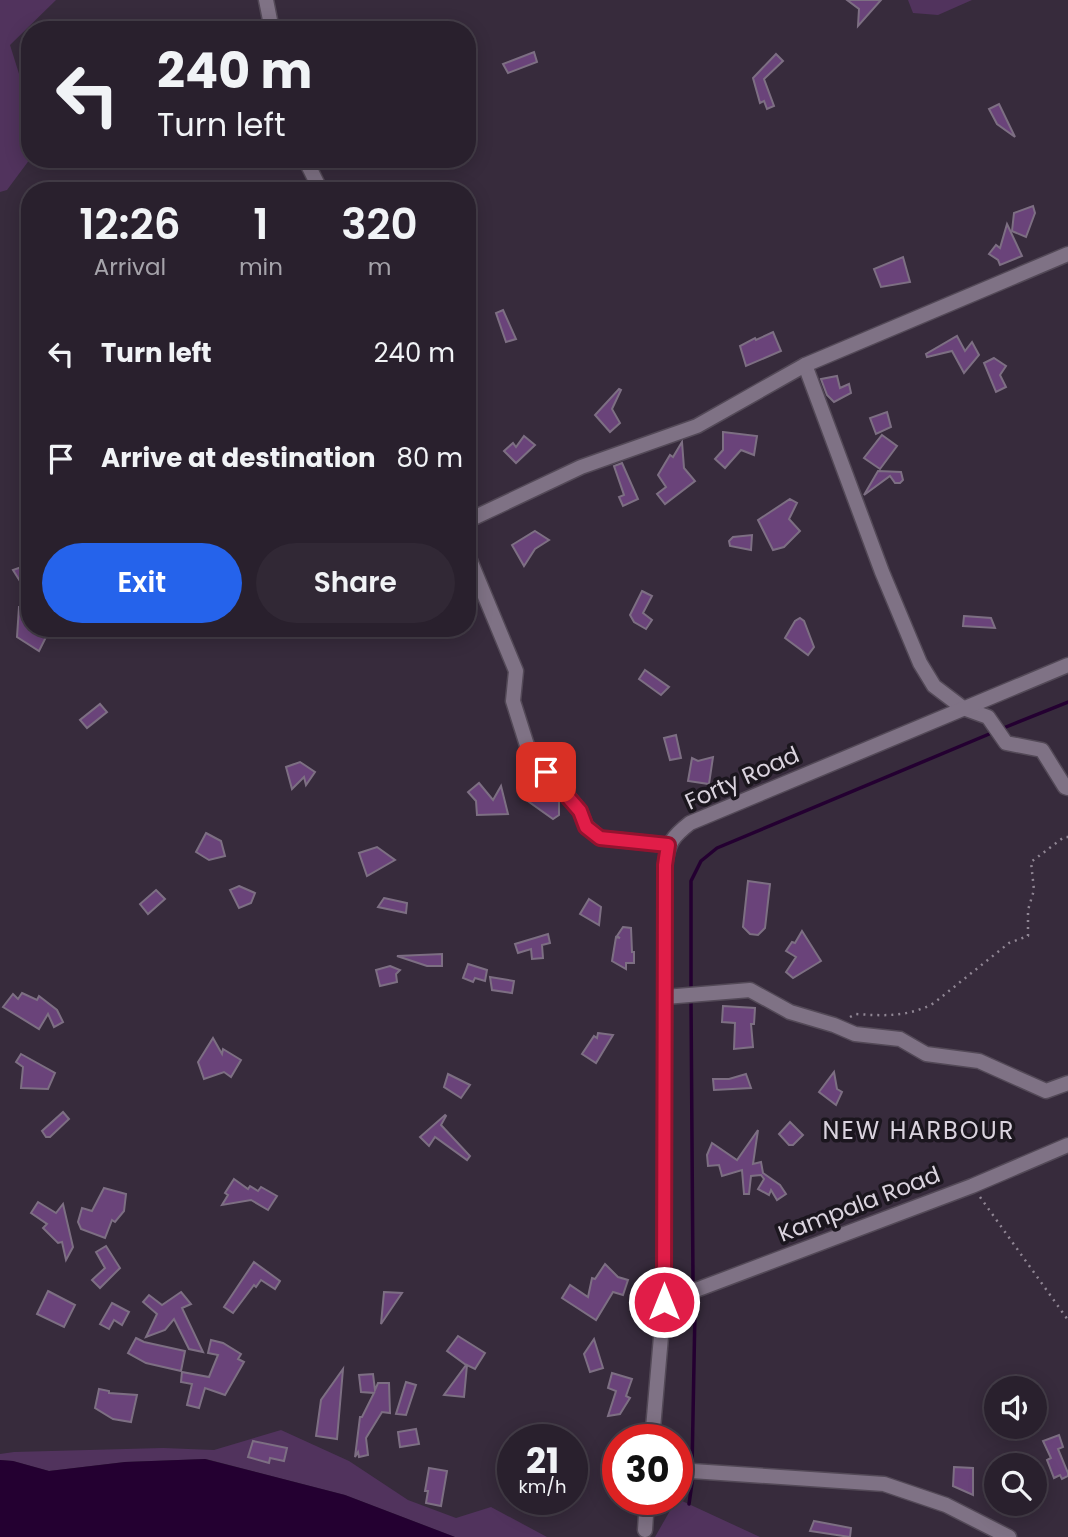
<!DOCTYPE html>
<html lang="en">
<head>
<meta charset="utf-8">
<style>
	:root { --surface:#29202d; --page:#312835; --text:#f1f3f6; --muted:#a5a3aa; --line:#453e49; --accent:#2563eb }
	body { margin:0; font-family:Poppins,sans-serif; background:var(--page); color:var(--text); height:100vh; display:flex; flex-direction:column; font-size:26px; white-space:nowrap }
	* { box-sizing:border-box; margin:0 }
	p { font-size:23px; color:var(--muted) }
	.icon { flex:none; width:38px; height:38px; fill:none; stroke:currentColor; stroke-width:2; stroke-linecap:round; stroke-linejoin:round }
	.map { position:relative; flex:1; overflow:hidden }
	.side { position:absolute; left:21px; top:182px; width:455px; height:455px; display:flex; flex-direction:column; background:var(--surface); border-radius:28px; box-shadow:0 4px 18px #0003,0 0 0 2px var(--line) }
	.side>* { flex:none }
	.top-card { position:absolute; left:21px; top:21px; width:455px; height:147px; border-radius:28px; box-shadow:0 4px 18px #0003,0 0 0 2px var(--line); background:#29202d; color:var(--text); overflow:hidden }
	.buttons { position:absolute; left:984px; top:1376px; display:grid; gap:14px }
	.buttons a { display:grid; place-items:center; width:63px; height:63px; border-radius:50%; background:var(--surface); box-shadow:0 4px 18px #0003,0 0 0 2px var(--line); font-size:35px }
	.speed { position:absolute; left:497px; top:1424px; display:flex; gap:14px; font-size:35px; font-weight:700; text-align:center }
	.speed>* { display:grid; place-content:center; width:91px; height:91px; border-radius:50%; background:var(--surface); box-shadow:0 4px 18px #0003,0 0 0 2px var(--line); line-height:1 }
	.speed small { font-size:18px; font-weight:400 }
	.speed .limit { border:10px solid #d22; background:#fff; color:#111 }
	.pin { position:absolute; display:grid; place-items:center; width:60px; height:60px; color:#fff; margin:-30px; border-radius:14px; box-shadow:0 4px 10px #0006 }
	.me { position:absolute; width:77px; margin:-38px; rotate:0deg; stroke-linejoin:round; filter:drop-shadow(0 0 5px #0008) }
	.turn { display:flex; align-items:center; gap:24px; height:147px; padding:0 21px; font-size:32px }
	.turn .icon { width:91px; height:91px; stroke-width:2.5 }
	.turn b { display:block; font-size:49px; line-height:60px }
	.eta { display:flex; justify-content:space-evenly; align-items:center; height:119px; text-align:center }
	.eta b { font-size:42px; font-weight:600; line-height:49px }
	.primary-button { display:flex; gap:14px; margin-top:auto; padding:14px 21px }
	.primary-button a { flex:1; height:80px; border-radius:42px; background:var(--accent); color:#fff; font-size:28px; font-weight:600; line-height:80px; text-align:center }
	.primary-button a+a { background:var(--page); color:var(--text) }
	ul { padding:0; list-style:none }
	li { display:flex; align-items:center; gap:21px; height:105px; padding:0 21px }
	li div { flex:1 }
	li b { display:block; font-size:26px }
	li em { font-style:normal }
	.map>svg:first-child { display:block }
	.green { fill:#51335d }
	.water { fill:#240031 }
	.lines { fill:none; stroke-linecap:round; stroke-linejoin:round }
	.stream { stroke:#240031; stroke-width:3.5 }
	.building { fill:#6a437a; stroke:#7d6f83; stroke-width:2 }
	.minor-casing { stroke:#534957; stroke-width:17 }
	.path { stroke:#908694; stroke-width:2.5; stroke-dasharray:2 5; stroke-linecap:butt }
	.minor { stroke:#7f7285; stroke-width:14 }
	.route-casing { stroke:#92132f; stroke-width:18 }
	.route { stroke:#e11d48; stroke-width:12 }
	.labels { text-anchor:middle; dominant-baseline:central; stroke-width:7; stroke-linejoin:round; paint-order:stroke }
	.street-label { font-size:23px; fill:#dad3de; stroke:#1b161e }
	.neighbourhood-label { font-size:24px; letter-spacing:2px; fill:#dad3de; stroke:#1b161e }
</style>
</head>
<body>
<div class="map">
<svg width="1068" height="1537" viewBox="0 0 1068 1537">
	<rect width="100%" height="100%" fill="#372b3c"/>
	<!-- green -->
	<g class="green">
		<path d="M0 0H56L10 45 30 109V159L7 190 0 192Z"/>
		<path d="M908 0H972L938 15 913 13Z"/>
		<path d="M281 1430 349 1461 408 1500 456 1518 491 1507 547 1537H455L345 1495 206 1459 125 1462 49 1471 13 1461 0 1460V1454L14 1452 163 1448 214 1450Z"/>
		<path d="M684 1486 680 1500 760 1537H655Z"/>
	</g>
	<!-- water -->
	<path class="water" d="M205 1459 345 1495 455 1537H0V1460L13 1461 49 1471 125 1462Z"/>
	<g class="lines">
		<!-- stream -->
		<g class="stream">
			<path d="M1001 729 1068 702"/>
			<path d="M691 992V881L701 861 717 848 994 732"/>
			<path d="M691 1000 693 1281"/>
			<path d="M692 1469 695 1310"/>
			<path d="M689 1504 693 1476"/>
		</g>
	</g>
	<!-- building -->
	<g class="building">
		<path d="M847 0H881L858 26 859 9Z"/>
		<path d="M534 52 537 62 508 73 503 64Z"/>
		<path d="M776 54 783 61 764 79 774 106 767 109 764 101 760 103 753 78Z"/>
		<path d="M999 104 1015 137 997 124 989 109Z"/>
		<path d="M1033 206 1035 213 1026 237 1012 231 1014 213Z"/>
		<path d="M1007 224 1022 256 1000 265 998 260 989 254 996 245 1000 248Z"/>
		<path d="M903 257 910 282 881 287 874 269Z"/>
		<path d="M503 310 516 339 506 342 496 313Z"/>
		<path d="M773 332 781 351 746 366 740 346 755 338 756 340Z"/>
		<path d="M957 336 965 351 972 342 979 355 964 373 952 351 927 357 926 354Z"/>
		<path d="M994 358 1006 366 1000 375 1006 387 996 392 984 363Z"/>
		<path d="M837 376 840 388 849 384 851 393 834 402 827 395 821 379Z"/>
		<path d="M619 389 621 390 612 409 620 423 610 432 595 415Z"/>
		<path d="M887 412 891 427 876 434 870 418Z"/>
		<path d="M723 432 757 436 754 455 741 450 725 468 715 459 723 450Z"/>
		<path d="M882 435 897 446 880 469 864 458Z"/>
		<path d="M524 436 535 445 516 463 504 451 513 443 516 447Z"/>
		<path d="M682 442 684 468 695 481 665 504 657 494 666 487 658 475 670 455 673 457Z"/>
		<path d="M622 463 638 499 623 506 619 497 624 495 614 466Z"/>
		<path d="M878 471 901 472 903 480 900 483H895L890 476 864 495Z"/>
		<path d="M790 499 797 503 789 519 800 531 784 547 773 550 758 520Z"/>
		<path d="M535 531 549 540 535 549 524 566 512 545Z"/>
		<path d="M752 535 751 550 730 546 729 541 733 537Z"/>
		<path d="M30 564V597L13 570Z"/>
		<path d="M642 591 652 596 643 613 652 620 646 629 634 622 630 615Z"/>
		<path d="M30 599V628H66V632L46 637 39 651 17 637 19 607H22Z"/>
		<path d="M964 616 991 618 995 628 963 626Z"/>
		<path d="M800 618 804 621 814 647 808 655 785 638 795 621Z"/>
		<path d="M645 670 669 687 661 695 639 679Z"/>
		<path d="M100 704 107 712 87 728 80 720Z"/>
		<path d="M676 735 681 758 670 760 664 738Z"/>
		<path d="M713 757 709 784 688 781 692 758 698 761Z"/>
		<path d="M300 762 315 772 306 785 304 777 292 789 286 767Z"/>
		<path d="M479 783 493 800 501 786 508 814 477 815 476 801 468 792Z"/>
		<path d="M525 799 559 800V815L553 819Z"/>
		<path d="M206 833 221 841 225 856 209 860 196 852Z"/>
		<path d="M377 847 395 860 367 876 359 853Z"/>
		<path d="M748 881 770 884 765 928 758 935 750 934 743 927Z"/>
		<path d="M239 886 255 893 251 903 239 908 230 890Z"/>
		<path d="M156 890 165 899 148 914 140 904Z"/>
		<path d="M384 898 407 903 406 913 378 907Z"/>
		<path d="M589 899 601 907 599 925 580 914Z"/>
		<path d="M623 927 631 928 632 952H634V963H626V969L612 961 616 937 620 938 617 936Z"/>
		<path d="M802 931 821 961 793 978 786 972 796 957 786 951 792 942 795 943Z"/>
		<path d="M548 934 550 943 542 945 543 958 532 959 531 949 518 953 515 944Z"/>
		<path d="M442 954V966H427L397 956Z"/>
		<path d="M468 964 487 970 485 981 475 978 473 982 463 978Z"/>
		<path d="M390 966 400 970 396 974 397 982 380 986 376 970Z"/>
		<path d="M490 977 514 981 512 993 492 990Z"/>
		<path d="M22 993 37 1000 39 996 57 1010 63 1022 54 1027 48 1014 39 1029 3 1007 13 994 18 999Z"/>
		<path d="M723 1006 755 1008 754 1024H751L753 1047 734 1049 735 1023 722 1022Z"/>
		<path d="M598 1033 613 1035 596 1063 582 1054 594 1036 597 1038Z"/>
		<path d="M213 1038 222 1054 223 1049 241 1060 231 1077 224 1072 204 1079 198 1062Z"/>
		<path d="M21 1054 55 1073 48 1089 21 1088 23 1067 16 1062Z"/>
		<path d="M834 1072 837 1089 842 1092 836 1105 819 1092Z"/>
		<path d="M448 1074 470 1085 461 1098 444 1087Z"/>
		<path d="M746 1074 751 1088 714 1090 713 1079H729Z"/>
		<path d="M63 1112 69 1119 50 1137H46L42 1131Z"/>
		<path d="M445 1115 446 1116 441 1125 470 1156 467 1160 435 1137 429 1146 420 1137Z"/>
		<path d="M790 1122 803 1135 793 1145H789L779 1134Z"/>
		<path d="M758 1130 753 1164 761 1162 763 1173 780 1185 786 1194 777 1200 771 1190 769 1195 758 1189 764 1179 761 1175 751 1176 749 1194H744L742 1170 722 1176 719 1165 708 1166 707 1155 712 1143 737 1160Z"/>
		<path d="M234 1179 248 1189 250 1186 258 1191 261 1187 277 1196 268 1210 251 1200 222 1205 228 1195 225 1193Z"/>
		<path d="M104 1188 126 1194 124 1211 115 1222 112 1220 105 1238 81 1229 78 1222 82 1208 92 1211Z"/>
		<path d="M38 1202 56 1213 63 1204 73 1247 66 1260 62 1242 58 1243 43 1228 47 1224 31 1213Z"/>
		<path d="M106 1246 120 1268 100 1288 92 1280 105 1268 96 1252Z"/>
		<path d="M254 1262 280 1281 275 1289 261 1280 256 1287 254 1285 233 1313 224 1307Z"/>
		<path d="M605 1264 618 1277 628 1280 623 1295 613 1292 596 1320 562 1298 570 1285 588 1297 592 1278 595 1279Z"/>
		<path d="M48 1291 75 1305 64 1327 37 1314Z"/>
		<path d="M181 1292 191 1304 182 1308 203 1352 189 1349 174 1319 165 1330 146 1337 157 1314 143 1302 149 1295 162 1305Z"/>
		<path d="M384 1292 402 1293 381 1324Z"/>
		<path d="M112 1303 129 1312 122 1325 114 1320 109 1329 100 1324Z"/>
		<path d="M458 1336 485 1353 475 1369 467 1365 464 1397 444 1395 466 1365 447 1351Z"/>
		<path d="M136 1338 144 1342 185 1351 181 1371 146 1363 128 1353Z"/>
		<path d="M594 1339 603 1368 590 1372 584 1354Z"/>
		<path d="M211 1340 223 1343 241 1354 238 1359 244 1362 225 1395 205 1388 199 1408 187 1405 192 1384 181 1382 182 1372 209 1377 218 1355 208 1353Z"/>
		<path d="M343 1369 337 1439 316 1436 321 1400Z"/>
		<path d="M612 1373 632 1379 626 1396 630 1398 620 1414 608 1416 616 1391 608 1388Z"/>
		<path d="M373 1374 375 1390 378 1383H389L390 1413 382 1412 366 1438 368 1455 359 1457 358 1452 355 1457 360 1417H362L374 1393 361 1392 359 1375Z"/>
		<path d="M406 1382 416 1385 406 1415 396 1414Z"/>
		<path d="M99 1389 109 1391V1393L137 1395 131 1422 113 1419 95 1408Z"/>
		<path d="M416 1429 419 1444 400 1447 398 1432Z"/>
		<path d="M1059 1435 1063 1447 1058 1449 1068 1473V1476L1062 1479 1060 1475 1054 1478 1047 1460 1051 1458 1043 1441Z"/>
		<path d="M253 1441 287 1448 284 1461 270 1458 269 1463 248 1457Z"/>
		<path d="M954 1467 973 1468V1495L953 1486Z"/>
		<path d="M429 1468 447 1471 441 1506 426 1503 428 1491H425Z"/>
		<path d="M814 1521 851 1528 850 1537 810 1531Z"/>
	</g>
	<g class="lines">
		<!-- minor casing -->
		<g class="minor-casing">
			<g id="minor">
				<path d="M266 0 272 30"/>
				<path d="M305 159 321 191"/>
				<path d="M805 365 882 572 920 663 934 686 963 708 988 717 1006 743 1042 750 1065 787 1068 788"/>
				<path d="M467 521 581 467 697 426 805 365 1068 254"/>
				<path d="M467 553 516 671 513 701 531 758 560 786 580 811 586 826 600 838 668 845"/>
				<path d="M665 997 750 990 790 1012 834 1025 855 1034 900 1039 926 1054 979 1061 1046 1091 1068 1083"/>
				<path d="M664 1302 972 1186 1068 1145"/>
				<path d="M652 1440 664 1302 665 865C668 843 672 837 690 823L1068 665"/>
				<path d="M677 1470 884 1484 946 1505 1009 1537"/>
				<path d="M645 1530 647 1500"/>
			</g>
		</g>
		<!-- path -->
		<g class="path">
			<path d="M850 1017 856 1014C884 1016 909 1017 934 1003L1009 943 1028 936V910L1034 890 1031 862 1064 837H1068"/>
			<path d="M980 1197 1068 1320"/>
		</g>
		<!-- minor -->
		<use href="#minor" class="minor"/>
	</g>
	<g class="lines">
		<!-- route casing -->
		<g class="route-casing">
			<path id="route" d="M546 772 580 811 586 827 600 838 668 845 665 865 664 1302"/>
		</g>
		<!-- route -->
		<use href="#route" class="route"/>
	</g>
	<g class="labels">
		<!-- street labels -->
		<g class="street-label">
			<text transform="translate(742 778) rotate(-24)">Forty Road</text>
			<text transform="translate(859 1204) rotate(-21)">Kampala Road</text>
		</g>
		<!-- neighbourhood labels -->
		<g class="neighbourhood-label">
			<text x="919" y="1130">NEW HARBOUR</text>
		</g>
	</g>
</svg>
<div class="buttons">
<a><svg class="icon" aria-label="sound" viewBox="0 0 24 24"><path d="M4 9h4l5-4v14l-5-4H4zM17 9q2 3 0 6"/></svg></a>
<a><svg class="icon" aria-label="search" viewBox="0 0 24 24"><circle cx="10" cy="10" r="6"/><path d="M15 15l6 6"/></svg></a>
</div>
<div class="speed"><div>21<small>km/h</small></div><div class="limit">30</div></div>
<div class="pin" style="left:546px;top:772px;background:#d93025"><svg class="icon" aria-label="arrive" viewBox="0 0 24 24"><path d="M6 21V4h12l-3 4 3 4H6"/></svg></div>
<svg class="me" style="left:664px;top:1302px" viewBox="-20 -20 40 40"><circle r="17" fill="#e11d48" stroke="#fff" stroke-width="3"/><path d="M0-11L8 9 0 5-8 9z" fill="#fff"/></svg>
<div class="top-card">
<div class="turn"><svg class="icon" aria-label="left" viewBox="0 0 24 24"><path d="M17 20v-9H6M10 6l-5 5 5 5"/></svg><div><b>240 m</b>Turn left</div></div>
</div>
<section class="side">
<div class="eta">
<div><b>12:26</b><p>Arrival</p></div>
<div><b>1</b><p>min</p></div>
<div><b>320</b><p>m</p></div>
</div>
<ul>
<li><svg class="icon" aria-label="left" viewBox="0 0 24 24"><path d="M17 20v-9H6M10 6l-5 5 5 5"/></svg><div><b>Turn left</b></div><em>240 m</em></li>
<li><svg class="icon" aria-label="arrive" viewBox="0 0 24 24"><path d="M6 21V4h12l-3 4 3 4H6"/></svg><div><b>Arrive at destination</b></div><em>80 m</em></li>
</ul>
<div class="primary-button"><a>Exit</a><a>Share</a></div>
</section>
</div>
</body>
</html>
